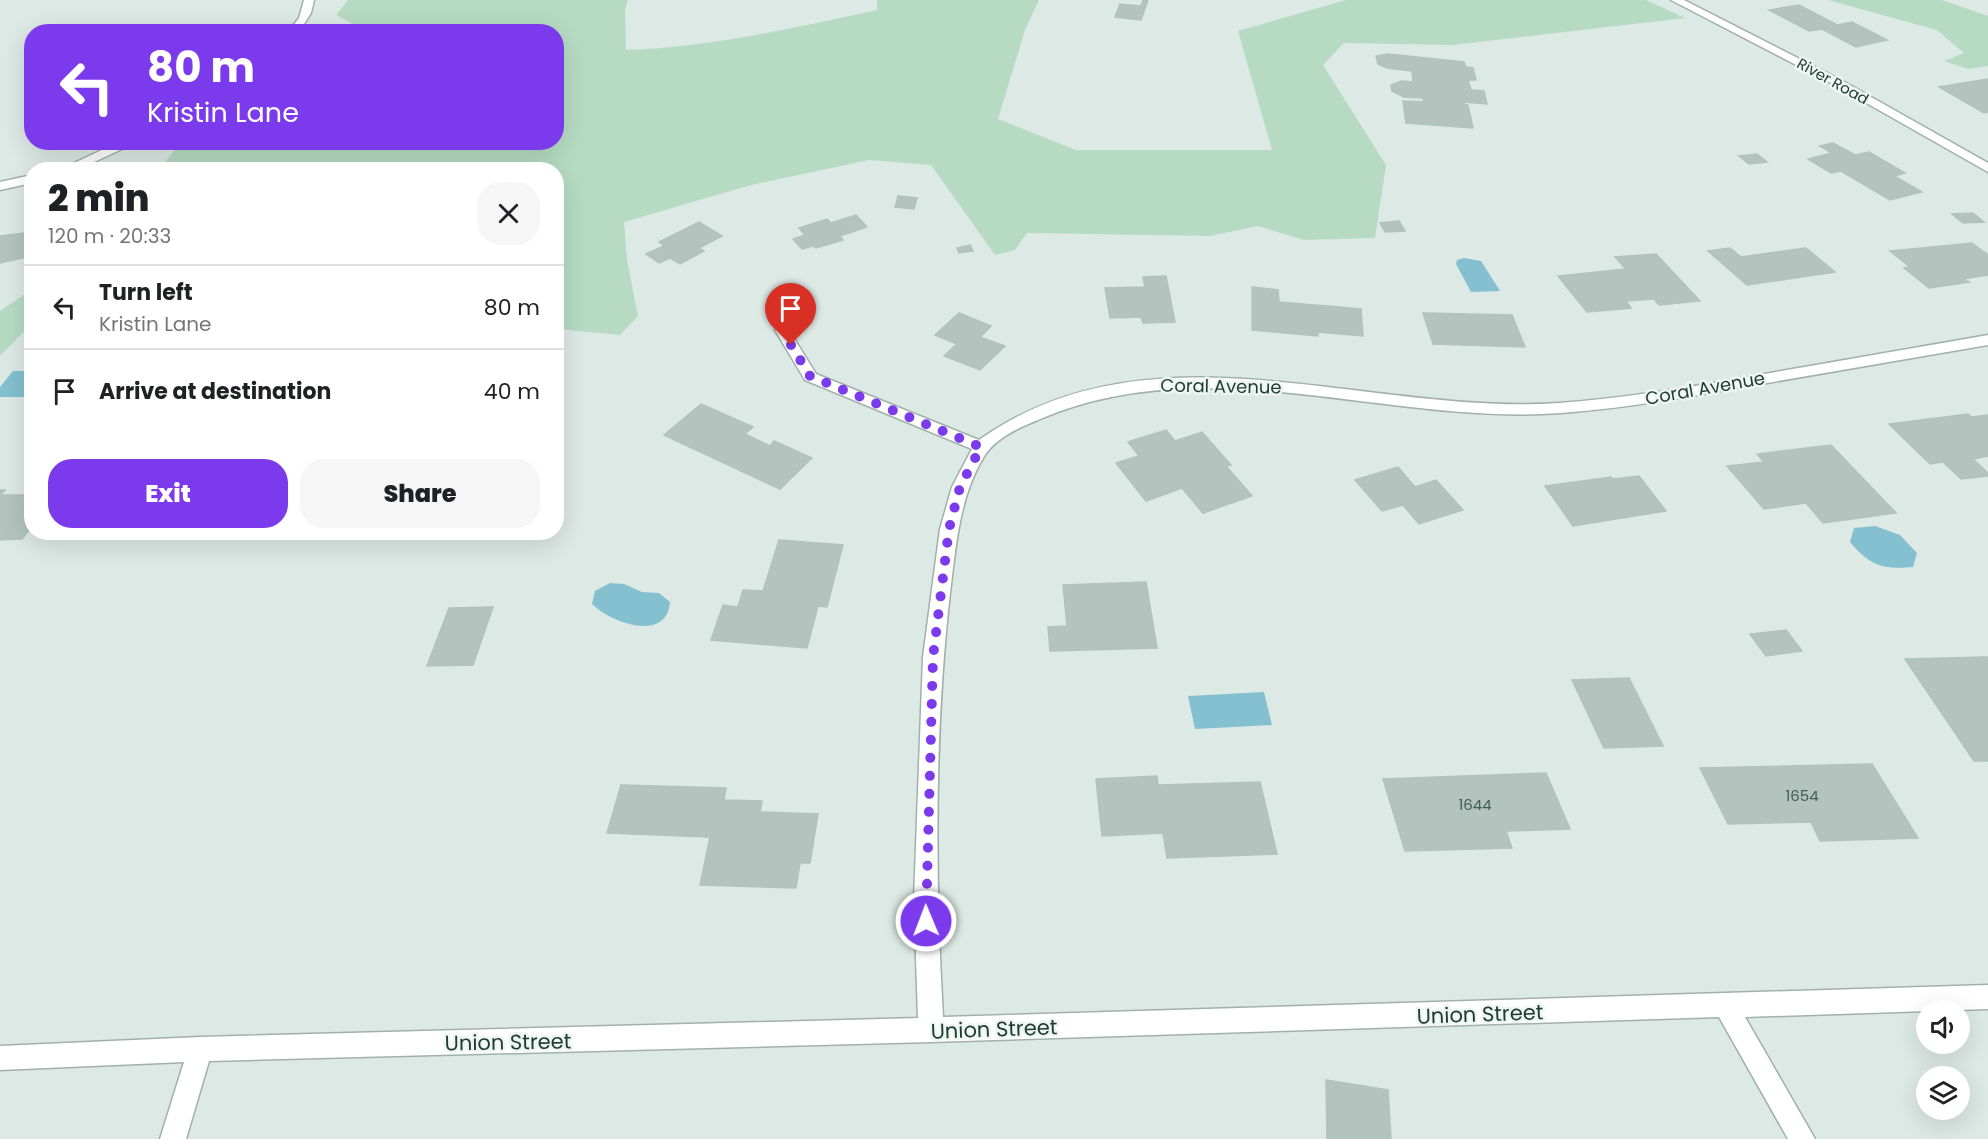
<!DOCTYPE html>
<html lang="en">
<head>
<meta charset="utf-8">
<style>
	:root { --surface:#fff; --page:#f6f6f6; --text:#202124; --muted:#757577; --line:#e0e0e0; --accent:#7c3aed }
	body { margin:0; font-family:Poppins,sans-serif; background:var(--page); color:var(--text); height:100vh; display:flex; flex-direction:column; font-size:22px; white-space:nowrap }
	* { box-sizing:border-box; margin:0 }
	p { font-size:20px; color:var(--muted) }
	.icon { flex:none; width:33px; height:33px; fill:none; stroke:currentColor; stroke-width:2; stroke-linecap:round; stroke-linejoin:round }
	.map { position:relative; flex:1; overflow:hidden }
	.details { position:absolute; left:24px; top:162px; width:540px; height:378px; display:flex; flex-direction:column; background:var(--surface); border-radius:24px; box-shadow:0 6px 24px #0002 }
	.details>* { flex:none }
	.hud { position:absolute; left:24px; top:24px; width:540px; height:126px; border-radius:24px; box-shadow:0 6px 24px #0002; background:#7c3aed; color:#fff; overflow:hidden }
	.buttons { position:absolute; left:1916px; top:1000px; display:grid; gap:12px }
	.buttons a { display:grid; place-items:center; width:54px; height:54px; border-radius:50%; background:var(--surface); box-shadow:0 6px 24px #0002; font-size:30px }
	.pin { position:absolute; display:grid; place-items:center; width:51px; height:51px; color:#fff; margin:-62px -26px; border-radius:50% 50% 50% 0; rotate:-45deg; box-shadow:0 0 6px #0007 }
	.pin .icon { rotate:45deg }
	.me { position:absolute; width:66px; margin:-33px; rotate:359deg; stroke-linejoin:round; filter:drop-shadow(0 0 4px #0008) }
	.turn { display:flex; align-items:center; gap:21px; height:126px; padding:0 24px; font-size:27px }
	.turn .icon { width:78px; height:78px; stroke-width:2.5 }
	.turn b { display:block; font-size:42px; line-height:51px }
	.round { display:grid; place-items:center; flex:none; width:63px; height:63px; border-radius:24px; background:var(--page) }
	.head { display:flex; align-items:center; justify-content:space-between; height:102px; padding:0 24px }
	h1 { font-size:36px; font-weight:800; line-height:45px }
	.button { display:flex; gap:12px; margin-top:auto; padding:12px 24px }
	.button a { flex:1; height:69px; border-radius:24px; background:var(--accent); color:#fff; font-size:24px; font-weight:800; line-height:69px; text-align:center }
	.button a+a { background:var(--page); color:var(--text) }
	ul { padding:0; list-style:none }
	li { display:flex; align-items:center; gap:18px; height:84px; padding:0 24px; border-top:2px solid var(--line) }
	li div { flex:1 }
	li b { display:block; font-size:22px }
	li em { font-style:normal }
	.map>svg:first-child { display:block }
	.green { fill:#b6dbc2 }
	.water { fill:#84c0d0 }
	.building { fill:#b3c4be; stroke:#b0c3bc; stroke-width:1.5 }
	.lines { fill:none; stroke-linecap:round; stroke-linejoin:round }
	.minor-casing { stroke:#a0b1ac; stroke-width:3 }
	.minor { fill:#fff; fill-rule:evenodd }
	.route { stroke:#7c3aed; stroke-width:10; stroke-dasharray:0 18 }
	.labels { text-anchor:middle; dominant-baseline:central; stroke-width:5; stroke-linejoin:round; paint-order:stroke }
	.far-street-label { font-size:15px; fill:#1f3933; stroke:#eef6f2 }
	.number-label { font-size:15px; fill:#445c56 }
	.street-label { font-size:18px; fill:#1f3933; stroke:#eef6f2 }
	.near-street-label { font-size:21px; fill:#1f3933; stroke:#eef6f2 }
</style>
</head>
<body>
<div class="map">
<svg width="1988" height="1139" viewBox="0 0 1988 1139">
	<rect width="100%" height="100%" fill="#dde9e5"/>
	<!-- green -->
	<g class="green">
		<path d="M348 0H628L625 9 626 50C711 47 794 28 877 10V0H1039L1025 30 998 119 1076 150H1272L1238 31 1346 0H1646L1685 18 1452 45 1344 43 1323 65 1386 165 1375 238 1304 240 1258 226 1210 236 1027 233 1015 250 995 255 931 165 869 160 751 185 624 222 627 260 638 316 620 335 557 329 556 170 160 169 180 143 556 142V32L366 31 336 15Z"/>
		<path d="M1828 0H1942L1988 16V66L1968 69 1944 61 1964 53 1937 30Z"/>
		<path d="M31 290V324L0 356V311Z"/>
	</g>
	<!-- water -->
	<g class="water">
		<path d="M1464 258 1481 261 1500 291 1471 292 1456 264 1457 260Z"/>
		<path d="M13 371H31V397H0V387Z"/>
		<path d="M1875 526 1900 535 1917 553 1913 567C1883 570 1869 565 1850 542L1854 528Z"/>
		<path d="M610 583 624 584 642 592 659 593 670 602C667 643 611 623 592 604L595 591Z"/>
		<path d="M1264 692 1272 725 1195 729 1188 696Z"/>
	</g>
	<!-- building -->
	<g class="building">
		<path d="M1143 0H1148L1141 20 1115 17 1120 4 1141 6Z"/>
		<path d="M1799 5 1837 25 1852 22 1887 40 1856 47 1822 29 1809 31 1769 10Z"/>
		<path d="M1388 54 1464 62 1466 67 1473 68 1476 80H1468L1471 90 1484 91 1487 104 1464 102 1465 105H1468L1473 128 1406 123 1403 101 1424 102 1423 98 1404 97 1392 91 1391 85 1402 81 1413 82 1412 71 1387 68 1378 64 1376 56Z"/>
		<path d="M1988 79V112L1984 113 1939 87Z"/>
		<path d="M1833 143 1855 155 1869 152 1905 173 1894 176 1922 192 1890 200 1841 171 1831 173 1808 159 1832 153 1820 146Z"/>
		<path d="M1757 154 1767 162 1749 164 1739 156Z"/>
		<path d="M898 196 917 198 914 209 895 207Z"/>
		<path d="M1973 213 1984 222 1963 223 1952 214Z"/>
		<path d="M856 215 867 227 840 236 843 240 816 248 813 246 802 249 793 239 805 235 799 228 827 219 831 223Z"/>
		<path d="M1399 221 1405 231 1385 232 1380 223Z"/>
		<path d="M699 222 722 236 699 248 704 251 680 264 670 258 659 263 646 254 664 246 659 242Z"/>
		<path d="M32 232V256L0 263V236Z"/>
		<path d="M1972 243 1988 255V275L1963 279 1969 282 1929 288 1904 268 1910 267 1890 251Z"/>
		<path d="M970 245 973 251 959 253 957 248Z"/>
		<path d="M1730 248 1741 257 1806 248 1835 272 1747 285 1708 251Z"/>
		<path d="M1656 254 1700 301 1659 305 1654 299 1626 301 1631 308 1587 312 1558 276 1626 269 1615 257Z"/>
		<path d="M1166 276 1175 322 1143 323 1141 317 1110 318 1105 288 1145 287 1143 277Z"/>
		<path d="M1252 287 1278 290 1279 302 1361 309 1363 336 1318 332V336L1252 330Z"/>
		<path d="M959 313 991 326 980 337 1005 346 980 370 944 356 957 344 935 335Z"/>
		<path d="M1423 313 1512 315 1525 347 1433 344Z"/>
		<path d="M701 404 753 427 745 434 770 446 774 441 812 458 780 489 664 435Z"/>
		<path d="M1968 414 1972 417 1988 415V456L1973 459 1988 473V476L1961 479 1943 462 1930 464 1889 424Z"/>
		<path d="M1166 430 1175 441 1202 432 1231 465 1226 466 1252 496 1203 513 1182 488 1146 501 1116 463 1139 456 1128 442Z"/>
		<path d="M1831 445 1896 513 1823 523 1806 503 1764 509 1727 466 1764 462 1757 454Z"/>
		<path d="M1398 467 1415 487 1436 480 1463 510 1419 524 1403 505 1382 511 1355 480Z"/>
		<path d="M1639 476 1666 511 1573 526 1545 486 1611 477 1613 479Z"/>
		<path d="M0 490H5L1 495H32V526L22 539 0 540Z"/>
		<path d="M779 540 843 545 827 607 818 606 807 648 711 640 723 605 738 607 743 590 763 591Z"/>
		<path d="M1146 582 1157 648 1050 651 1048 627 1067 626 1063 585Z"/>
		<path d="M493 607 473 665 427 666 449 608Z"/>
		<path d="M1786 630 1802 651 1766 656 1750 634Z"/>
		<path d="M1988 657V761H1974L1905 659Z"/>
		<path d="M1629 678 1663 746 1604 748 1572 680Z"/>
		<path d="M1872 764 1918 838 1820 841 1811 822 1728 824 1700 768Z"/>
		<path d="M1546 773 1570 829 1506 831 1512 848 1405 851 1383 779Z"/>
		<path d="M1157 776 1158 785 1260 782 1277 854 1167 858 1163 833 1102 836 1096 779Z"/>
		<path d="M621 785 726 788 724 800 762 801 760 812 818 814 810 863H800L796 888 700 885 710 837 607 833Z"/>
		<path d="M1326 1080 1388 1090 1391 1139H1327Z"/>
	</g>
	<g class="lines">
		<!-- minor casing -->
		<g class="minor-casing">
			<g id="minor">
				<path d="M304 0H314L311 13 299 32H288L299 18Z"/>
				<path d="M1671 0H1684L1841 80 1988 163V172L1833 84Z"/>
				<path d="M119 142H137L77 170H59Z"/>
				<path d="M32 175V183L0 190V182Z"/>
				<path d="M782 325 787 327 816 374 979 440C1152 317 1368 416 1559 403 1628 398 1696 386 1764 374 1839 361 1913 348 1988 335V345C1914 358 1841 370 1767 383 1698 395 1630 408 1561 413 1386 426 1206 346 1038 420 1020 427 996 438 985 455 959 496 956 546 950 593 934 734 935 877 943 1017L1988 985V1009L1745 1017 1815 1139H1788L1719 1017 931 1042 209 1061 186 1139H160L184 1062 0 1070V1046L200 1037 918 1018 914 899 923 657 940 529 952 487 972 449 805 380 775 330Z"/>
			</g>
		</g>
		<!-- minor -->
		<use href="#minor" class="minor"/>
	</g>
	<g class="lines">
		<!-- route -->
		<path class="route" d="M791 345 810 376 981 447 960 487 949 529 933 657 926 921"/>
	</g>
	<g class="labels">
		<!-- far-street labels -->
		<g class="far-street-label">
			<text transform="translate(1833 81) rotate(29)">River Road</text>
		</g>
		<!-- number labels -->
		<g class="number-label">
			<text x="1802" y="795">1654</text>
			<text x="1475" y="804">1644</text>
		</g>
		<!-- street labels -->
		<g class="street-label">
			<text transform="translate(1221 386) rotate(1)">Coral Avenue</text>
			<text transform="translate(1705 388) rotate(-10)">Coral Avenue</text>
		</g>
		<!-- near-street labels -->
		<g class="near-street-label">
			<text transform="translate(1480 1014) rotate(-2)">Union Street</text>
			<text transform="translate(994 1029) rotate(-2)">Union Street</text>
			<text transform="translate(508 1042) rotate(-1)">Union Street</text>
		</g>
	</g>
</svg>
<div class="buttons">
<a><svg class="icon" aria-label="sound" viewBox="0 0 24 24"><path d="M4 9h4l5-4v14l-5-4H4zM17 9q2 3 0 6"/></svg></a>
<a><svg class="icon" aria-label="layers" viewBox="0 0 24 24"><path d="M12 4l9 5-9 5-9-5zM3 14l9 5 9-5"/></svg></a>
</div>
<div class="pin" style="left:791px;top:345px;background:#d93025"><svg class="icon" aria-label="arrive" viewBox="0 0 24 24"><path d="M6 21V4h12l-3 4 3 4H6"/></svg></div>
<svg class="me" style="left:926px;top:921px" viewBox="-20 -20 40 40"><circle r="17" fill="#7c3aed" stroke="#fff" stroke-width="3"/><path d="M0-11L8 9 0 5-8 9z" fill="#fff"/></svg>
<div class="hud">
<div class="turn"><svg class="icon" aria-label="left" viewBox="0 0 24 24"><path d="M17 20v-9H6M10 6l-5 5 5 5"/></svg><div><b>80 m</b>Kristin Lane</div></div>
</div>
<section class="details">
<div class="head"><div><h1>2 min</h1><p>120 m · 20:33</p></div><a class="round"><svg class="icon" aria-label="close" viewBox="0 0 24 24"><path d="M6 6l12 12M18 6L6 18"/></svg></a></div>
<ul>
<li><svg class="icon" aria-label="left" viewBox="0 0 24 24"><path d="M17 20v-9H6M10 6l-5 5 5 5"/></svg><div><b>Turn left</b><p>Kristin Lane</p></div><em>80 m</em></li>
<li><svg class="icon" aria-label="arrive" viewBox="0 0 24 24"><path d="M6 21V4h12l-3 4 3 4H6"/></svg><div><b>Arrive at destination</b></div><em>40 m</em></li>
</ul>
<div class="button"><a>Exit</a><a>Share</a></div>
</section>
</div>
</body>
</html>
